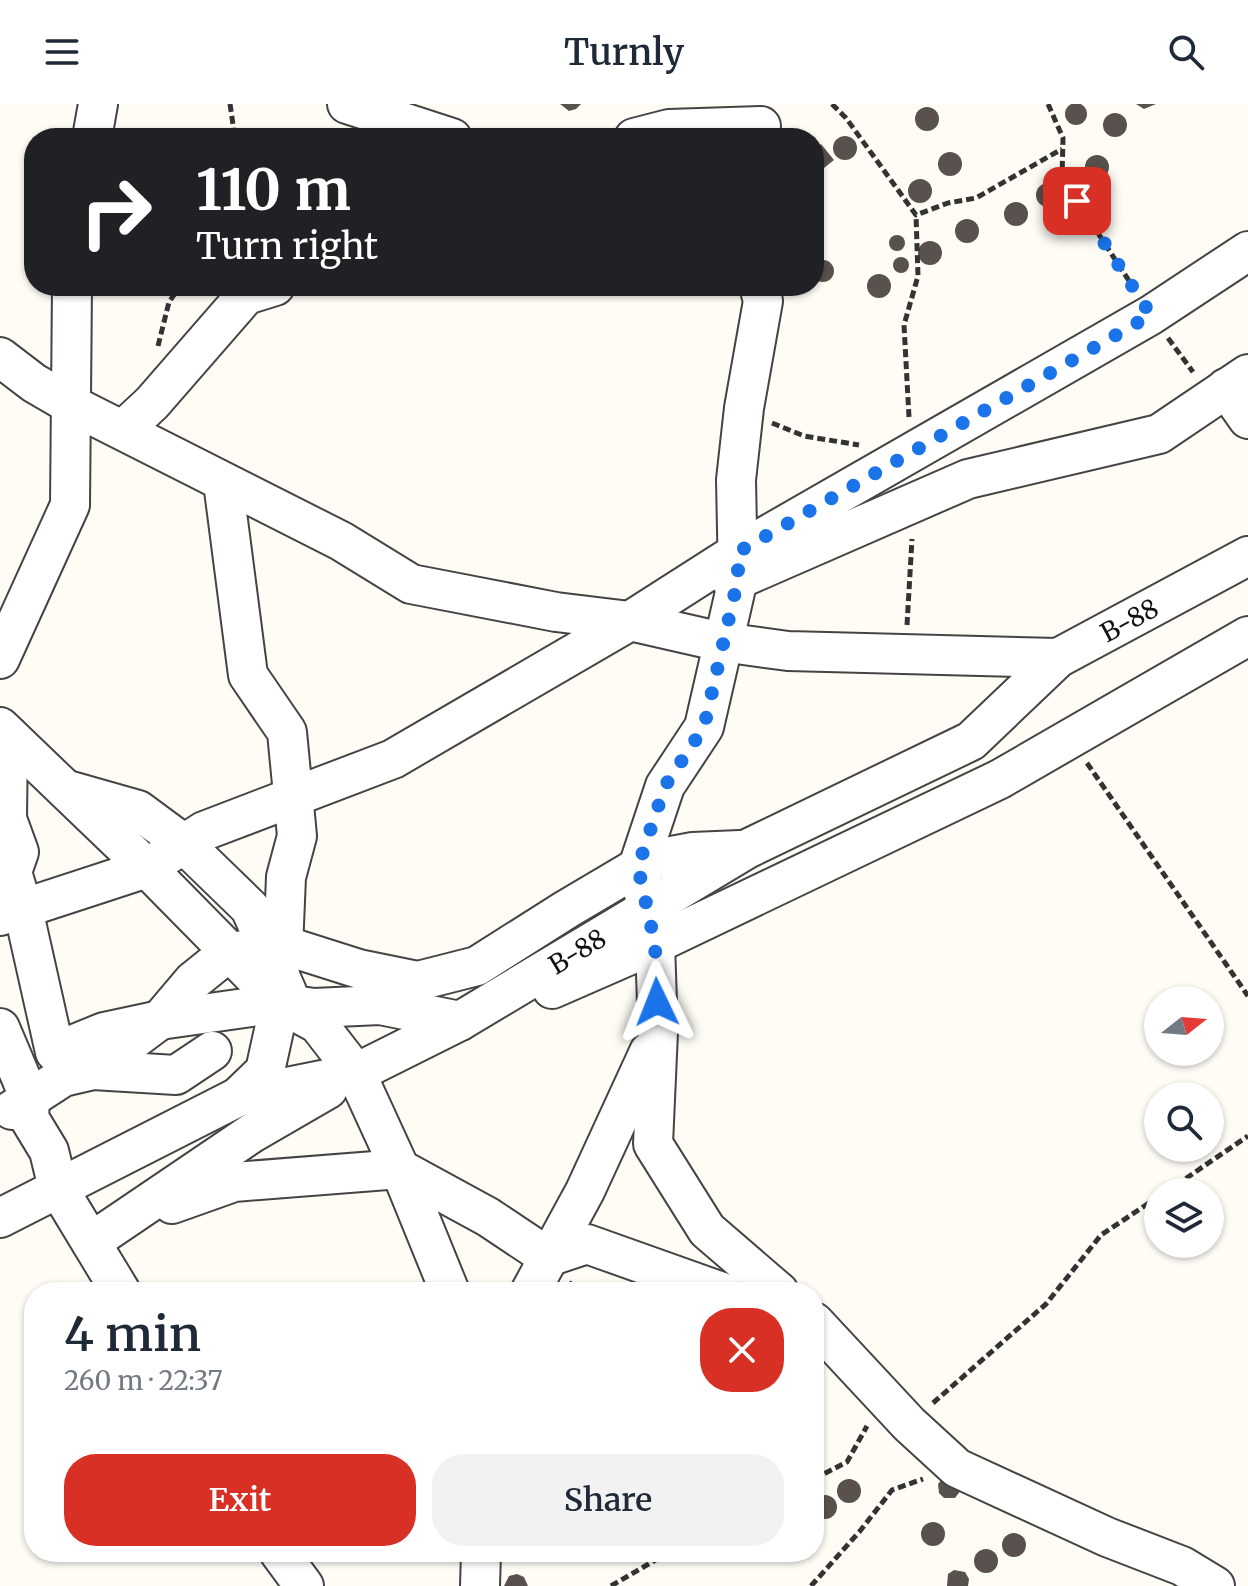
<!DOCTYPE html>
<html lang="en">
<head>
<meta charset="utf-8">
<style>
	:root { --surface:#fff; --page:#f2f2f3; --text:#1f2937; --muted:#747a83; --accent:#d93025 }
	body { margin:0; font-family:Merriweather,serif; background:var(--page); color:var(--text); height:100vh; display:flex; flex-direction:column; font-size:30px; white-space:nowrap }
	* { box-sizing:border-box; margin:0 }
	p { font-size:26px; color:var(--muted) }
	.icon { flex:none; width:44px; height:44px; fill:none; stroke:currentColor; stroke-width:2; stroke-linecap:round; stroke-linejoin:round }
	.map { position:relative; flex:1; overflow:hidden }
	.details { position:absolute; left:24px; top:1178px; width:800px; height:280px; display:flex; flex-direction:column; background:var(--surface); border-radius:32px; box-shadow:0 2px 6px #0004 }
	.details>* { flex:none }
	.hud { position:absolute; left:24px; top:24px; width:800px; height:168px; border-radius:32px; box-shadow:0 2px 6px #0004; background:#202124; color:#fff; overflow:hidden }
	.needle { width:52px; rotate:73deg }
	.fabs { position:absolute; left:1144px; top:882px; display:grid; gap:16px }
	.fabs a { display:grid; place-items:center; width:80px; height:80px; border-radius:50%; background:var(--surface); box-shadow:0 2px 6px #0004; font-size:40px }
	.pin { position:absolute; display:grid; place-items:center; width:68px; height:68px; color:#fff; margin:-34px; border-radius:16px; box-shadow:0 4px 12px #0006 }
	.me { position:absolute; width:88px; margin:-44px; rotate:358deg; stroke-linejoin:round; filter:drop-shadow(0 0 6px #0008) }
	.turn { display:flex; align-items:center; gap:28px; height:168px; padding:0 40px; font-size:36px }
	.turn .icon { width:104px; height:104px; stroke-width:2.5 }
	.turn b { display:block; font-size:56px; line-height:68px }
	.round { display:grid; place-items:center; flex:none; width:84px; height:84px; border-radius:32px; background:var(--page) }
	.head { display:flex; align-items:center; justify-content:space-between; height:136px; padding:0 40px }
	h1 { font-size:48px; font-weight:600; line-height:60px }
	.button { display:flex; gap:16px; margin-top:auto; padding:16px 40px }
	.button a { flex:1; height:92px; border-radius:32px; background:var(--accent); color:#fff; font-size:32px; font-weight:600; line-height:92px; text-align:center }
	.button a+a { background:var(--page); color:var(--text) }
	header { display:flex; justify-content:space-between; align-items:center; height:104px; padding:0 40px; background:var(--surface); font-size:36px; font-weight:600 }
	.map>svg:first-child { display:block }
	.building { fill:#59514d }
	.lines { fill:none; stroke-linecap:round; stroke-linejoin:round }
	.minor-casing { stroke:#444; stroke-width:42 }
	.path { stroke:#333; stroke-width:5; stroke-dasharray:8 4; stroke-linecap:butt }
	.minor { stroke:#fff; stroke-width:38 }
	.route { stroke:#1a73e8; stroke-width:14; stroke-dasharray:0 25.2 }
	.labels { text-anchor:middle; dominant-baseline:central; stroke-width:8; stroke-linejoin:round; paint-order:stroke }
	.street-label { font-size:26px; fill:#111; stroke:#fff }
</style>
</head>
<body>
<header><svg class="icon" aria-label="menu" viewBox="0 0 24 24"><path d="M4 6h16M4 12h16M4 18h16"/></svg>Turnly<svg class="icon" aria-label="search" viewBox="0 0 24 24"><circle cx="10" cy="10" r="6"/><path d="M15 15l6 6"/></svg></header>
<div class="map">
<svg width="1248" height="1482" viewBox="0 0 1248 1482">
	<rect width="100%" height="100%" fill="#fefcf5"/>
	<!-- building -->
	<g class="building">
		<circle cx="1076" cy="10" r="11"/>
		<path d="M560 0H581L576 5 569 7Z"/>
		<path d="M1136 0H1156L1144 5Z"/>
		<circle cx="927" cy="15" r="12"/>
		<circle cx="1115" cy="21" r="12"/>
		<circle cx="845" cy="44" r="12"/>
		<path d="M821 40 834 56 814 72V45Z"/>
		<circle cx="950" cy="60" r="12"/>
		<circle cx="1097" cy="63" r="12"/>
		<circle cx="920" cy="87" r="12"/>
		<circle cx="1048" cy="91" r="12"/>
		<circle cx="1016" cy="110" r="12"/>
		<circle cx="967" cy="127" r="12"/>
		<circle cx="897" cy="139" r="8"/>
		<circle cx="930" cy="149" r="12"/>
		<circle cx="901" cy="161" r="8"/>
		<circle cx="823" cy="167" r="11"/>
		<circle cx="879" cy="182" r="12"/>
		<path d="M413 182H437L427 190 419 189Z"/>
		<path d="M943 1374 961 1386 955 1394H944L939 1389 938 1380Z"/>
		<circle cx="849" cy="1387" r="12"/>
		<circle cx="825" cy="1403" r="12"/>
		<circle cx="933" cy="1430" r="12"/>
		<circle cx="1014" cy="1441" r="12"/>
		<circle cx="986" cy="1457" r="12"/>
		<path d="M532 1448H555L549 1456 542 1458 535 1454Z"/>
		<path d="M954 1466 965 1468 969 1475 968 1482H947L948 1470Z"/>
		<path d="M517 1470 524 1473 528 1482H504L509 1472Z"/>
	</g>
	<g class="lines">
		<!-- minor casing -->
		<g class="minor-casing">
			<g id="minor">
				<path d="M347 0 452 34"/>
				<path d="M92 34 98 0"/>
				<path d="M634 34 669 25 761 22"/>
				<path d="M759 182 763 197 744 304 736 376 738 475 704 623 665 682 638 763 655 840 658 928 653 1040 707 1126 779 1188"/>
				<path d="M0 253 34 279 70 300 341 437 411 480 556 508 630 517 722 538 788 547 1058 554"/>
				<path d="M1226 284 1248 315"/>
				<path d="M123 326 152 299 246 191 275 182"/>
				<path d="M223 378 248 571 287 628 297 732 286 773 283 844 279 869"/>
				<path d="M732 478 968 375 1159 330 1248 270"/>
				<path d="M0 555 70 401 72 182"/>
				<path d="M0 623 147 764 280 899 318 920 356 969 400 1065 450 1188"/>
				<path d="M8 631 7 715 19 748 12 768 23 805 55 948 104 928 160 916 280 899 314 904 380 901 460 917"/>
				<path d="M71 687 138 706 184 740 250 804 287 888 280 899 265 967 238 993"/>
				<path d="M0 812 147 764 204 727 393 655 630 517 738 448 1151 211 1248 147"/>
				<path d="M552 885 655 840 1000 675 1248 532"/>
				<path d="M0 924 30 995 29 1014 49 1047 58 1084 121 1188"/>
				<path d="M84 961 93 966 176 971 212 947"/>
				<path d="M12 1006 63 973 93 966 160 916 193 877 229 848 267 843 299 846 359 865 418 877 477 862 567 805 638 763 661 754 693 748 740 746"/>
				<path d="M172 1100 234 1078 400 1065 488 1113 548 1153 587 1140 722 1188"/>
				<path id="s1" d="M0 1114 238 993 356 969 460 917 747 745 971 637 1058 554 1248 452"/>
				<path d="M91 1138 252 1029 328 985"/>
				<path d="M530 1188 585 1087 649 948"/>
				<path d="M814 1218 909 1320 957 1364 1107 1433 1182 1462 1215 1482"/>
				<path d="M279 1448 304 1482"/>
				<path d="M480 1482 481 1448"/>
			</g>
		</g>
		<!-- path -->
		<g class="path">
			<path d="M230 0 235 34"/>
			<path d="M832 0 846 14 916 111 948 99 976 94 1062 45"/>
			<path d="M1048 0 1063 34 1062 74 1135 186"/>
			<path d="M1168 234 1193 268"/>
			<path d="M158 242 169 198 180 182"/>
			<path d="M909 313 904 221 918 172 916 111"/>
			<path d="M772 319 804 332 859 341"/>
			<path d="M907 521 912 435"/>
			<path d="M1087 659 1248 892"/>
			<path d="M1166 1088 1248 1032"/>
			<path d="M569 1178 577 1188"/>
			<path d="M933 1299 1046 1200 1101 1131 1158 1093"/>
			<path d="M814 1375 847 1358 867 1322"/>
			<path d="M611 1482 669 1448"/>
			<path d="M811 1482 860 1427 892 1386 923 1375"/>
		</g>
		<!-- minor -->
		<use href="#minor" class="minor"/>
	</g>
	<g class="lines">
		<!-- route -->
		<path class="route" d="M657 898 655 840 638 763 665 682 704 623 738 475V448L1151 211 1077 97"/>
	</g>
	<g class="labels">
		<!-- street labels -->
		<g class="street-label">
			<text stroke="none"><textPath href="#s1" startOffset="1288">B-88</textPath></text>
			<text stroke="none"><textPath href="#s1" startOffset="640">B-88</textPath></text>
		</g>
	</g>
</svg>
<div class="fabs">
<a><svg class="needle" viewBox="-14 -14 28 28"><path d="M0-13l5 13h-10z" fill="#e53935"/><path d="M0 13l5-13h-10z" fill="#747a83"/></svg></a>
<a><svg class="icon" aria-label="search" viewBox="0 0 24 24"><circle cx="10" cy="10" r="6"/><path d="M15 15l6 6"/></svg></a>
<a><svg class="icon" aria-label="layers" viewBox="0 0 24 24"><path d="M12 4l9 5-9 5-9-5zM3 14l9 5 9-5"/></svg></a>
</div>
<div class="pin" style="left:1077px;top:97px;background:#d93025"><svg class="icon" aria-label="arrive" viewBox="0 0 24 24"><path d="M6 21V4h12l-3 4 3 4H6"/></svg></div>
<svg class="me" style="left:657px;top:898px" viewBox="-20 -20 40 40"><path d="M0-17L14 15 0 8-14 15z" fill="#1a73e8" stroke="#fff" stroke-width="4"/></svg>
<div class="hud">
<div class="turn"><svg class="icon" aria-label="right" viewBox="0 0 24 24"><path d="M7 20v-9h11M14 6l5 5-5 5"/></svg><div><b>110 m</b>Turn right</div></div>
</div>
<section class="details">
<div class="head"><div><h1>4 min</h1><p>260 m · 22:37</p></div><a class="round" style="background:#d93025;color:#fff"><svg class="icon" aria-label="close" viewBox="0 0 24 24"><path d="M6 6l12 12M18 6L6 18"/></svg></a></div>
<div class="button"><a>Exit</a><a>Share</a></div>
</section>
</div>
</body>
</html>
